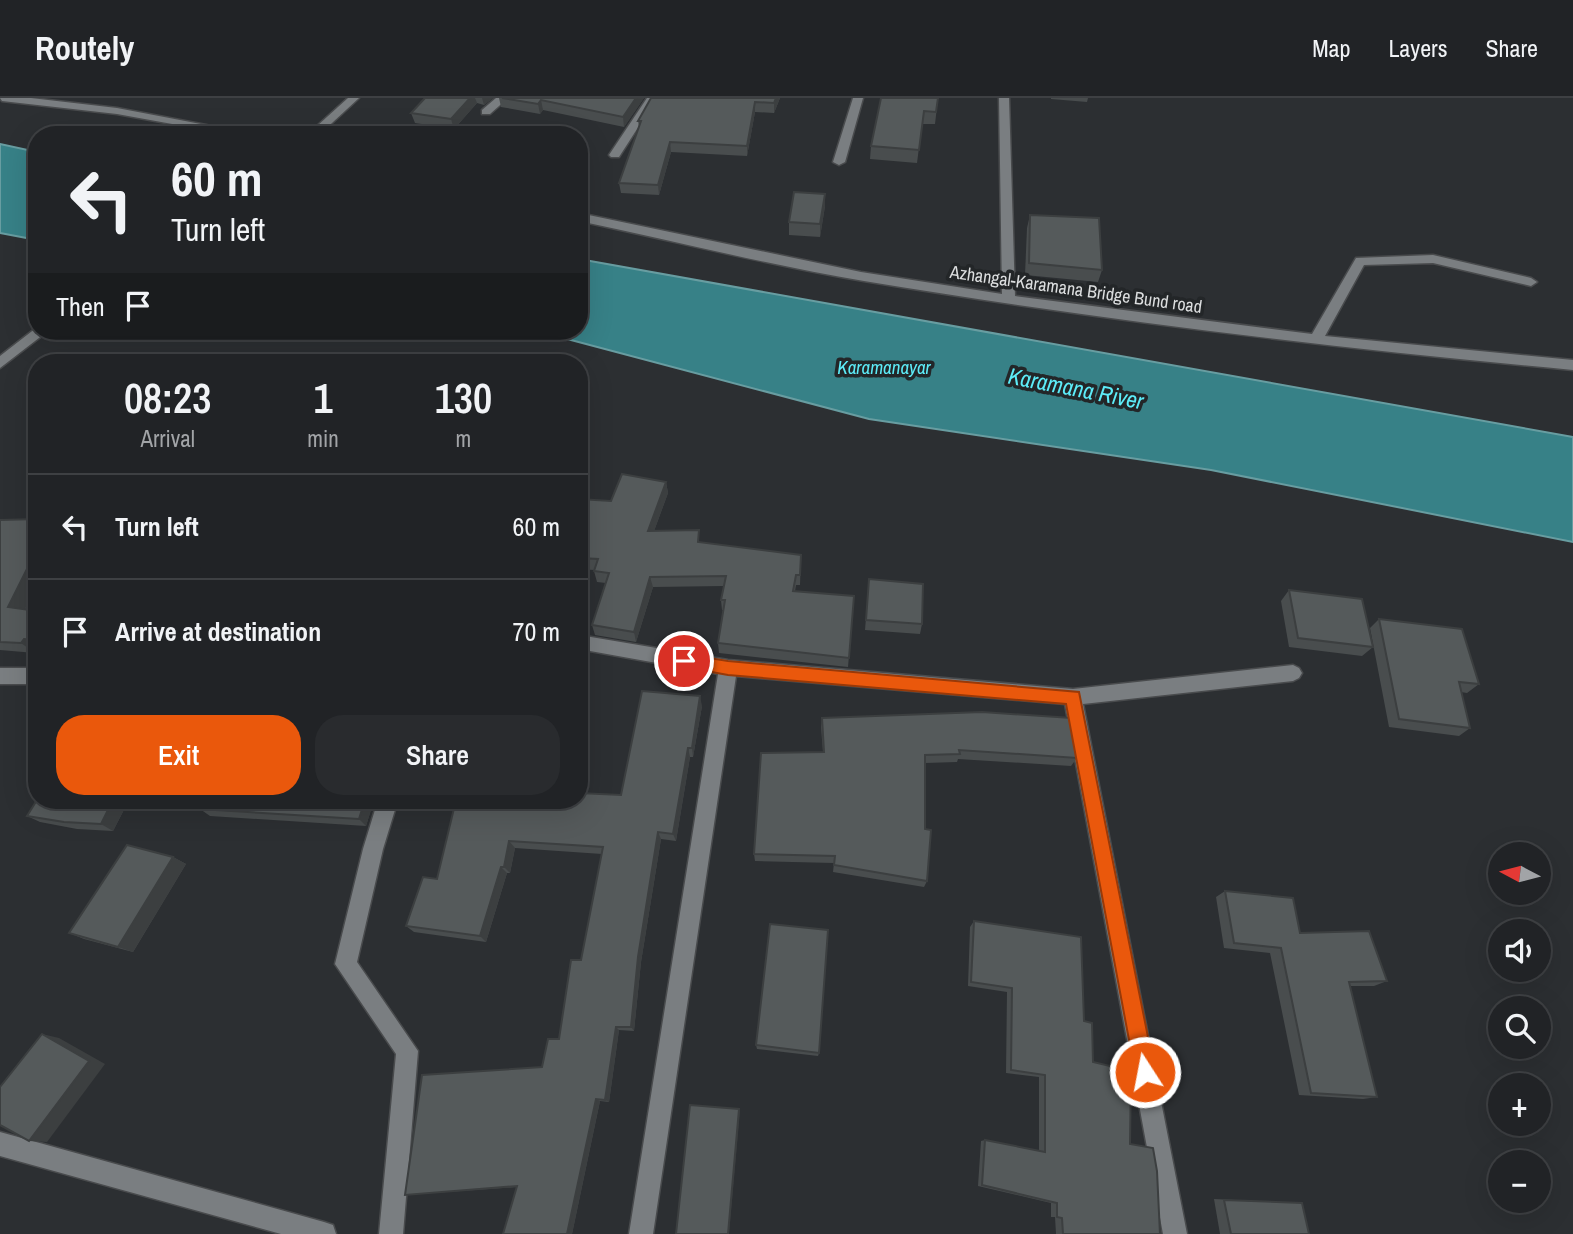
<!DOCTYPE html>
<html lang="en">
<head>
<meta charset="utf-8">
<style>
	:root { --surface:#212326; --page:#292b2e; --text:#f1f3f6; --muted:#a2a4a7; --line:#3e4043; --accent:#ea580c }
	body { margin:0; font-family:"Archivo Narrow",sans-serif; background:var(--page); color:var(--text); height:100vh; display:flex; flex-direction:column; font-size:26px; white-space:nowrap }
	* { box-sizing:border-box; margin:0 }
	p { font-size:23px; color:var(--muted) }
	.icon { flex:none; width:38px; height:38px; fill:none; stroke:currentColor; stroke-width:2; stroke-linecap:round; stroke-linejoin:round }
	.map { position:relative; flex:1; overflow:hidden }
	.side { position:absolute; left:28px; top:256px; width:560px; height:455px; display:flex; flex-direction:column; background:var(--surface); border-radius:28px; box-shadow:0 7px 28px #0002,0 0 0 2px var(--line) }
	.side>* { flex:none }
	.top-card { position:absolute; left:28px; top:28px; width:560px; height:214px; border-radius:28px; box-shadow:0 7px 28px #0002,0 0 0 2px var(--line); background:#212326; color:var(--text); overflow:hidden }
	.needle { width:46px; rotate:277deg }
	.controls { position:absolute; left:1488px; top:744px; display:grid; gap:14px }
	.controls a { display:grid; place-items:center; width:63px; height:63px; border-radius:50%; background:var(--surface); box-shadow:0 7px 28px #0002,0 0 0 2px var(--line); font-size:35px }
	.pin { position:absolute; display:grid; place-items:center; width:60px; height:60px; color:#fff; margin:-30px; border:4px solid #fff; border-radius:50%; box-shadow:0 2px 7px #0007 }
	.me { position:absolute; width:77px; margin:-38px; rotate:349deg; stroke-linejoin:round; filter:drop-shadow(0 0 5px #0008) }
	.turn { display:flex; align-items:center; gap:24px; height:147px; padding:0 28px; font-size:32px }
	.turn .icon { width:91px; height:91px; stroke-width:2.5 }
	.turn b { display:block; font-size:49px; line-height:60px }
	.then { display:flex; align-items:center; height:66px; padding:0 28px; background:#0003; gap:14px; font-size:26px }
	.eta { display:flex; justify-content:space-evenly; align-items:center; height:119px; text-align:center }
	.eta b { font-size:42px; font-weight:600; line-height:49px }
	.button { display:flex; gap:14px; margin-top:auto; padding:14px 28px }
	.button a { flex:1; height:80px; border-radius:28px; background:var(--accent); color:#fff; font-size:28px; font-weight:600; line-height:80px; text-align:center }
	.button a+a { background:var(--page); color:var(--text) }
	ul { padding:0; list-style:none }
	li { display:flex; align-items:center; gap:21px; height:105px; padding:0 28px; border-top:2px solid var(--line) }
	li div { flex:1 }
	li b { display:block; font-size:26px }
	li em { font-style:normal }
	header { display:flex; align-items:center; gap:42px; box-sizing:border-box; height:98px; padding:0 35px; background:var(--surface); border-bottom:2px solid var(--line) }
	header strong { font-size:33px }
	nav { display:flex; gap:38px; margin-inline-start:auto; font-size:24px }
	.map>svg:first-child { display:block }
	.water { fill:#378187; stroke:#689da1; stroke-width:2 }
	.lines { fill:none; stroke-linecap:round; stroke-linejoin:round }
	.minor-casing { stroke:#494b4d; stroke-width:3 }
	.minor { fill:#7a7e81; fill-rule:evenodd }
	.wall { fill:#494d4e }
	.shaded-wall { fill:#3c3f40 }
	.building { fill:#555a5b; stroke:#3c3f40; stroke-width:2 }
	.route { fill:#ea580c; stroke:#983908; stroke-width:2 }
	.labels { text-anchor:middle; dominant-baseline:central; stroke-width:7; stroke-linejoin:round; paint-order:stroke }
	.far-street-label { font-size:18px; fill:#dcdedf; stroke:#232628 }
	.far-water-label { font-size:19px; font-style:italic; fill:#5decf8; stroke:#232628 }
	.water-label { font-size:23px; font-style:italic; fill:#5decf8; stroke:#232628 }
</style>
</head>
<body>
<header>
<strong>Routely</strong>
<nav><a>Map</a><a>Layers</a><a>Share</a></nav>
</header>
<div class="map">
<svg width="1573" height="1136" viewBox="0 0 1573 1136">
	<rect width="100%" height="100%" fill="#2c2f32"/>
	<!-- water -->
	<g class="water">
		<path d="M0 46 37 54V142L0 135Z"/>
		<path d="M579 161 1573 339V444L1211 372 869 321 537 233H579Z"/>
	</g>
	<g class="lines">
		<!-- minor casing -->
		<g class="minor-casing">
			<g id="minor">
				<path d="M0 0H31L117 10 258 37H233L117 16 2 3Z"/>
				<path d="M348 0H359L319 37H307Z"/>
				<path d="M496 0H508L490 16H482V12Z"/>
				<path d="M647 0H657L619 59H611L609 57Z"/>
				<path d="M853 0H863L845 64 839 67 833 64Z"/>
				<path d="M999 0H1009L1015 198 1312 236 1356 160 1433 157 1531 180 1537 184 1531 188 1433 165 1364 167 1325 238 1573 262V272C1336 250 1099 222 864 183 769 167 674 143 579 123V115L861 174 1002 196Z"/>
				<path d="M36 230 37 233H48L0 270V258Z"/>
				<path d="M579 537 728 562 1073 591 1293 567 1299 570 1302 575 1299 580 1293 583 1083 606 1187 1136H1163L1065 606 736 578 653 1136H629L718 576 579 551Z"/>
				<rect x="0" y="570" width="37" height="16"/>
				<path d="M378 702H398L383 751 357 864 418 953 403 1136H379L396 956 335 866 363 751Z"/>
				<path d="M0 1034 324 1124 333 1127 336 1136H281L0 1058Z"/>
			</g>
		</g>
		<!-- minor -->
		<use href="#minor" class="minor"/>
	</g>
	<!-- wall -->
	<g class="wall">
		<path d="M425 0H493L484 7 477 5 454 31 415 25 411 15Z"/>
		<path d="M499 0H644L624 29 543 12 540 16 501 9Z"/>
		<path d="M651 0H780L774 15 755 14 747 58 671 54 659 97 621 95 619 85 639 29 638 23Z"/>
		<path d="M938 0 935 26H922L917 65 870 61 871 48Z"/>
		<path d="M1051 0H1088L1087 4 1051 1Z"/>
		<path d="M825 96V108L820 139 789 137V124Z"/>
		<path d="M1030 117 1102 172 1098 184 1025 177 1027 130Z"/>
		<path d="M666 384 668 395 654 433 700 445 801 457 800 487H796L795 493 854 498 848 569 719 555 718 545 723 512H722L721 502 724 488 653 489 636 544 595 537 592 527 606 485 597 484 594 473V472L579 471V401L611 403Z"/>
		<path d="M37 421V487L25 512 37 513V552L35 555 0 552V422Z"/>
		<path d="M869 481 922 526 920 536 865 532Z"/>
		<path d="M1289 492 1373 549 1362 558 1289 549 1281 503Z"/>
		<path d="M1379 521 1479 586 1467 595 1461 594 1470 630 1459 638 1389 629 1370 530Z"/>
		<path d="M702 608 693 659H690L676 743 661 741 641 864 634 933 619 932 609 1004 600 1003 572 1136H503L517 1089 405 1097 542 969 559 941 581 862 602 756 515 750 510 775H507L486 844 414 834 406 828 437 781 456 702 621 697Z"/>
		<path d="M822 620 1077 660 1071 668 958 661 957 664 925 665V731L927 783 924 789 833 774 834 765 755 763 754 756 823 654 821 629Z"/>
		<path d="M37 702H129L113 733 77 731 40 724 27 718Z"/>
		<path d="M374 702 366 728 210 718 200 711Z"/>
		<path d="M173 759 186 766 133 854 84 841 69 835Z"/>
		<path d="M1225 793 1387 883 1374 888H1350L1377 999 1363 1001 1299 997 1270 855 1224 850 1216 799Z"/>
		<path d="M974 823 1084 923 1093 964 1130 1046 1160 1136H1056L1055 1119H1051V1105L978 1088 981 1043 985 1042 1039 1053V979L1006 975 1007 894 968 888 970 829Z"/>
		<path d="M756 947 819 955 818 958 757 951Z"/>
		<path d="M1214 1101 1302 1105 1309 1136H1220Z"/>
	</g>
	<!-- shaded-wall -->
	<g class="shaded-wall">
		<path d="M470 0H475L477 5 454 31 451 21Z"/>
		<path d="M482 0H493L484 7Z"/>
		<path d="M636 0H644L624 29 623 19Z"/>
		<path d="M776 0H780L774 15V5Z"/>
		<path d="M541 2 543 12 540 16 538 6Z"/>
		<path d="M755 4V14L747 58V48Z"/>
		<path d="M670 44 671 54 659 97 658 87Z"/>
		<path d="M825 96V108L820 139V126Z"/>
		<path d="M666 384 668 395 650 444 648 433Z"/>
		<path d="M37 451V487L21 519 8 509Z"/>
		<path d="M650 479 653 489 636 544 634 534Z"/>
		<path d="M24 541 37 551 35 555 21 545Z"/>
		<path d="M700 598 702 608 693 659 692 650Z"/>
		<path d="M688 650 690 659 676 743 673 736Z"/>
		<path d="M113 702H129L113 733 101 726Z"/>
		<path d="M365 702H374L366 728 359 721Z"/>
		<path d="M658 734 661 741 641 864 634 933 631 929 638 859Z"/>
		<path d="M509 743 515 750 510 775 504 769Z"/>
		<path d="M173 759 186 766 133 854 118 849Z"/>
		<path d="M501 769 507 775 486 844 480 838Z"/>
		<path d="M616 929 619 932 609 1004 605 1002Z"/>
		<path d="M42 936 59 940 105 966 47 1044 29 1043Z"/>
		<path d="M596 1001 600 1003 572 1136H567Z"/>
		<path d="M739 1011 740 1013 729 1136H728Z"/>
	</g>
	<!-- building -->
	<g class="building">
		<path d="M425 0H470L451 21 411 15Z"/>
		<path d="M502 0H636L623 19 541 2 538 6Z"/>
		<path d="M651 0H776L774 5 755 4 747 48 670 44 658 87 619 85 641 23H638Z"/>
		<path d="M881 0H938L936 14 924 13 919 52 871 48Z"/>
		<path d="M794 94 825 96 820 126 789 124Z"/>
		<path d="M1030 117 1099 120 1102 172 1029 165Z"/>
		<path d="M622 376 666 384 648 433 699 432 698 444 801 457 800 477H796L793 493 854 498 849 560 718 545 725 502H721L726 478 650 479 634 534 592 527 609 475 594 473 598 461 579 460V401L611 403Z"/>
		<path d="M37 421V451L8 509 37 513V542L24 541 21 545 0 544V422Z"/>
		<path d="M869 481 923 486 922 526 866 522Z"/>
		<path d="M1289 492 1362 501 1373 549 1298 540Z"/>
		<path d="M1379 521 1462 531 1479 586 1459 584 1470 630 1399 621Z"/>
		<path d="M642 593 700 598 692 650H688L673 736 658 734 638 859 631 929H616L605 1002 596 1001 567 1136H503L517 1088 405 1097 422 977 542 969 548 941H559L571 862H581L603 749 509 743 504 769H501L480 838 406 828 423 779 437 781 456 702H579V695L621 697Z"/>
		<path d="M982 614 1072 620 1077 660 959 652 960 656 925 657V731L931 732 927 783 834 767 835 758 754 756 761 655 824 654 822 620Z"/>
		<path d="M37 702H113L101 726 64 724 27 718Z"/>
		<path d="M200 702H365L359 721 200 711Z"/>
		<path d="M127 747 173 759 118 849 69 835Z"/>
		<path d="M1225 793 1293 800 1300 835 1369 833 1387 883 1349 884 1377 999 1311 995 1281 850 1234 845Z"/>
		<path d="M974 823 1081 839 1084 923 1092 925 1093 964 1131 973 1130 1046 1153 1050 1157 1073 1160 1136H1063L1062 1120 1057 1119V1105L982 1087 985 1042 1045 1054V977L1011 972 1012 890 971 884Z"/>
		<path d="M770 826 828 832 819 955 756 947Z"/>
		<path d="M42 936 89 963 29 1043 0 1027V989Z"/>
		<path d="M690 1007 739 1011 728 1136H676Z"/>
		<path d="M1224 1102 1302 1105 1309 1136H1231Z"/>
	</g>
	<!-- route -->
	<path class="route" d="M684 556 728 563 1079 594 1155 974 1152 982 1145 985 1137 982 1135 974 1066 606 728 577 679 568 676 563 679 558Z"/>
	<g class="labels">
		<!-- far-street labels -->
		<g class="far-street-label">
			<text transform="translate(1076 191) rotate(8)">Azhangal-Karamana Bridge Bund road</text>
		</g>
		<!-- far-water labels -->
		<g class="far-water-label">
			<text x="884" y="269">Karamanayar</text>
		</g>
		<!-- water labels -->
		<g class="water-label">
			<text transform="translate(1076 290) rotate(11)">Karamana River</text>
		</g>
	</g>
</svg>
<div class="controls">
<a><svg class="needle" viewBox="-14 -14 28 28"><path d="M0-13l5 13h-10z" fill="#e53935"/><path d="M0 13l5-13h-10z" fill="#a2a4a7"/></svg></a>
<a><svg class="icon" aria-label="sound" viewBox="0 0 24 24"><path d="M4 9h4l5-4v14l-5-4H4zM17 9q2 3 0 6"/></svg></a>
<a><svg class="icon" aria-label="search" viewBox="0 0 24 24"><circle cx="10" cy="10" r="6"/><path d="M15 15l6 6"/></svg></a>
<a>+</a>
<a>−</a>
</div>
<div class="pin" style="left:684px;top:563px;background:#d93025"><svg class="icon" aria-label="arrive" viewBox="0 0 24 24"><path d="M6 21V4h12l-3 4 3 4H6"/></svg></div>
<svg class="me" style="left:1145px;top:974px" viewBox="-20 -20 40 40"><circle r="17" fill="#ea580c" stroke="#fff" stroke-width="3"/><path d="M0-11L8 9 0 5-8 9z" fill="#fff"/></svg>
<div class="top-card">
<div class="turn"><svg class="icon" aria-label="left" viewBox="0 0 24 24"><path d="M17 20v-9H6M10 6l-5 5 5 5"/></svg><div><b>60 m</b>Turn left</div></div>
<div class="then">Then<svg class="icon" aria-label="arrive" viewBox="0 0 24 24"><path d="M6 21V4h12l-3 4 3 4H6"/></svg></div>
</div>
<section class="side">
<div class="eta">
<div><b>08:23</b><p>Arrival</p></div>
<div><b>1</b><p>min</p></div>
<div><b>130</b><p>m</p></div>
</div>
<ul>
<li><svg class="icon" aria-label="left" viewBox="0 0 24 24"><path d="M17 20v-9H6M10 6l-5 5 5 5"/></svg><div><b>Turn left</b></div><em>60 m</em></li>
<li><svg class="icon" aria-label="arrive" viewBox="0 0 24 24"><path d="M6 21V4h12l-3 4 3 4H6"/></svg><div><b>Arrive at destination</b></div><em>70 m</em></li>
</ul>
<div class="button"><a>Exit</a><a>Share</a></div>
</section>
</div>
</body>
</html>
